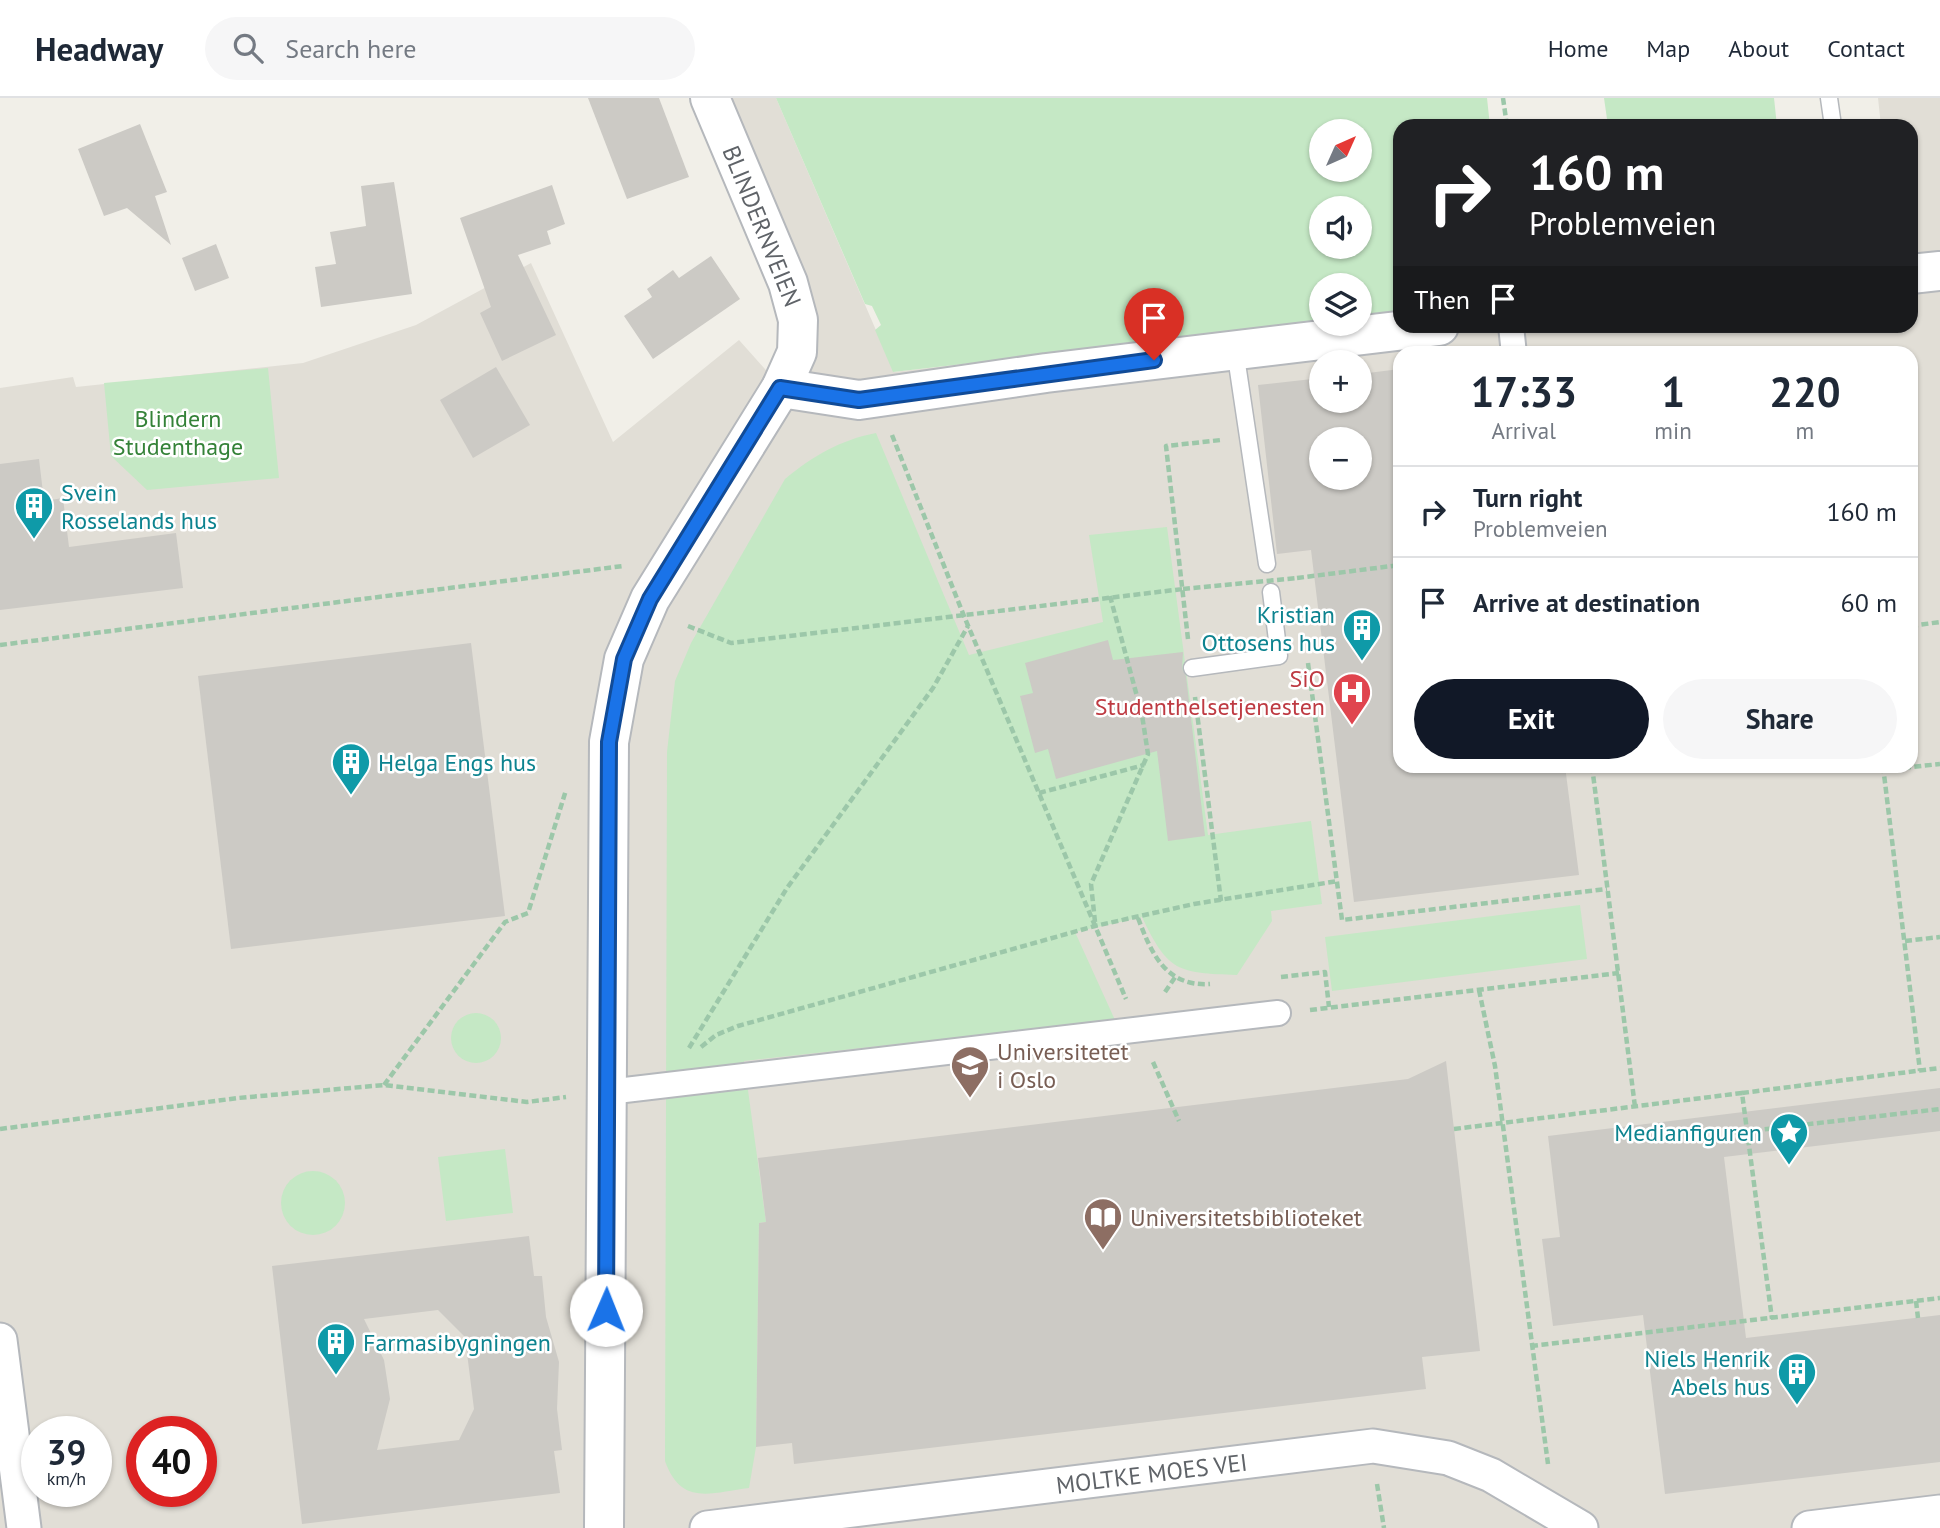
<!DOCTYPE html>
<html lang="en">
<head>
<meta charset="utf-8">
<style>
	:root { --surface:#fff; --page:#f6f6f7; --text:#1f2937; --muted:#747a83; --line:#e0e1e3; --accent:#111827 }
	body { margin:0; font-family:"PT Sans",sans-serif; background:var(--page); color:var(--text); height:100vh; display:flex; flex-direction:column; font-size:26px; white-space:nowrap }
	* { box-sizing:border-box; margin:0 }
	p { font-size:23px; color:var(--muted) }
	.icon { flex:none; width:38px; height:38px; fill:none; stroke:currentColor; stroke-width:2; stroke-linecap:round; stroke-linejoin:round }
	.map { position:relative; flex:1; overflow:hidden }
	.details { position:absolute; left:1393px; top:248px; width:525px; height:427px; display:flex; flex-direction:column; background:var(--surface); border-radius:21px; box-shadow:0 2px 5px #0004 }
	.details>* { flex:none }
	.top-card { position:absolute; left:1393px; top:21px; width:525px; height:214px; border-radius:21px; box-shadow:0 2px 5px #0004; background:#202124; color:#fff; overflow:hidden }
	.needle { width:46px; rotate:45deg }
	.tools { position:absolute; left:1309px; top:21px; display:grid; gap:14px }
	.tools a { display:grid; place-items:center; width:63px; height:63px; border-radius:50%; background:var(--surface); box-shadow:0 2px 5px #0004; font-size:35px }
	.speed { position:absolute; left:21px; top:1318px; display:flex; gap:14px; font-size:35px; font-weight:700; text-align:center }
	.speed>* { display:grid; place-content:center; width:91px; height:91px; border-radius:50%; background:var(--surface); box-shadow:0 2px 5px #0004; line-height:1 }
	.speed small { font-size:18px; font-weight:400 }
	.speed .limit { border:10px solid #d22; background:#fff; color:#111 }
	.pin { position:absolute; display:grid; place-items:center; width:60px; height:60px; color:#fff; margin:-72px -30px; border-radius:50% 50% 50% 0; rotate:-45deg; box-shadow:0 0 7px #0007 }
	.pin .icon { rotate:45deg }
	.me { position:absolute; width:77px; margin:-38px; rotate:1deg; stroke-linejoin:round; filter:drop-shadow(0 0 5px #0008) }
	.turn { display:flex; align-items:center; gap:24px; height:147px; padding:0 21px; font-size:32px }
	.turn .icon { width:91px; height:91px; stroke-width:2.5 }
	.turn b { display:block; font-size:49px; line-height:60px }
	.then { display:flex; align-items:center; height:66px; padding:0 21px; background:#0003; gap:14px; font-size:26px }
	.eta { display:flex; justify-content:space-evenly; align-items:center; height:119px; text-align:center }
	.eta b { font-size:42px; font-weight:700; line-height:49px }
	.primary-button { display:flex; gap:14px; margin-top:auto; padding:14px 21px }
	.primary-button a { flex:1; height:80px; border-radius:42px; background:var(--accent); color:#fff; font-size:28px; font-weight:700; line-height:80px; text-align:center }
	.primary-button a+a { background:var(--page); color:var(--text) }
	ul { padding:0; list-style:none }
	li { display:flex; align-items:center; gap:21px; height:91px; padding:0 21px; border-top:2px solid var(--line) }
	li div { flex:1 }
	li b { display:block; font-size:26px }
	li em { font-style:normal }
	header { display:flex; align-items:center; gap:42px; box-sizing:border-box; height:98px; padding:0 35px; background:var(--surface); border-bottom:2px solid var(--line) }
	header strong { font-size:33px }
	nav { display:flex; gap:38px; margin-inline-start:auto; font-size:24px }
	.search { width:490px; height:63px; background:var(--page); display:flex; align-items:center; gap:18px; box-sizing:border-box; padding:0 24px; border-radius:38px; color:var(--muted); font-size:26px }
	.map>svg:first-child { display:block }
	.education { fill:#e1ded6; fill-rule:evenodd }
	.green { fill:#c5e8c5; fill-rule:evenodd }
	.building { fill:#cccac5; fill-rule:evenodd }
	.lines { fill:none; stroke-linecap:round; stroke-linejoin:round }
	.service-casing { stroke:#b5b8bc; stroke-width:19 }
	.pedestrian-casing { stroke:#b5b8bc; stroke-width:28 }
	.minor-casing { stroke:#b5b8bc; stroke-width:37 }
	.tertiary-casing { stroke:#b5b8bc; stroke-width:42 }
	.path { stroke:#9cc7a9; stroke-width:4.5; stroke-dasharray:7 3.5; stroke-linecap:butt }
	.service { stroke:#fff; stroke-width:16 }
	.pedestrian { stroke:#fff; stroke-width:24 }
	.minor { stroke:#fff; stroke-width:33 }
	.tertiary { stroke:#fff; stroke-width:38 }
	.path-bridge { stroke:#9cc7a9; stroke-width:4.5; stroke-dasharray:7 3.5; stroke-linecap:butt }
	.route-casing { stroke:#114b97; stroke-width:18 }
	.route { stroke:#1a73e8; stroke-width:12 }
	.labels { text-anchor:middle; dominant-baseline:central; stroke-width:5; stroke-linejoin:round; paint-order:stroke }
	.street-label { font-size:24px; fill:#5f6368; stroke:#fff }
	.park-label { font-size:24px; fill:#348238; stroke:#fff }
	.culture-label { font-size:24px; fill:#0d838f; stroke:#fff; text-anchor:start }
	.health-label { font-size:24px; fill:#be3a42; stroke:#fff; text-anchor:end }
	.education-label { font-size:24px; fill:#785e54; stroke:#fff; text-anchor:start }
</style>
</head>
<body>
<header>
<strong>Headway</strong>
<div class="search"><svg class="icon" aria-label="search" viewBox="0 0 24 24"><circle cx="10" cy="10" r="6"/><path d="M15 15l6 6"/></svg>Search here</div>
<nav><a>Home</a><a>Map</a><a>About</a><a>Contact</a></nav>
</header>
<div class="map">
<svg width="1940" height="1430" viewBox="0 0 1940 1430">
	<rect width="100%" height="100%" fill="#f1efe8"/>
	<!-- education -->
	<path class="education" d="M710 0H776L894 274 1321 225 1400 228H1911V28H1881L1878 0H1940V1430H0V290L73 279 76 289 303 265 416 227 531 165 613 344 739 242 781 289 797 254ZM1400 256H1911V668H1400ZM1321 264H1360V303H1321ZM1321 341H1360V380H1321ZM37 1334H96V1393H37ZM142 1334H201V1393H142Z"/>
	<!-- green -->
	<g class="green">
		<path d="M776 0H1487L1490 28H1400V215L1360 220V187H1321V225L893 274 875 232 881 227 872 208 865 206ZM1321 33H1360V72H1321ZM1321 110H1360V149H1321Z"/>
		<path d="M1604 0H1774L1777 28H1608Z"/>
		<path d="M268 270 279 380 147 392 111 358 104 285Z"/>
		<path d="M876 335 969 557 1103 524 1089 437 1167 429 1208 737 1311 723 1322 806 1271 813 1272 823 1237 877C1178 875 1168 874 1142 819L1075 834 1115 922 744 963 766 1124 759 1125 756 1349 749 1390C710 1395 681 1408 665 1363L667 654 675 583 691 545 785 381C813 358 840 342 876 335Z"/>
		<path d="M1580 807 1587 861 1332 893 1325 839Z"/>
		<circle cx="476" cy="940" r="25"/>
		<path d="M505 1051 513 1115 446 1123 438 1059Z"/>
		<circle cx="313" cy="1105" r="32"/>
	</g>
	<!-- building -->
	<g class="building">
		<path d="M588 0H659L689 79 627 101Z"/>
		<path d="M140 26 167 94 155 98 171 147 127 110 104 118 78 51Z"/>
		<path d="M394 84 412 196 321 209 315 169 336 166 330 134 366 128 361 88Z"/>
		<path d="M552 87 565 126 547 133 551 146 518 157 556 237 502 263 480 215 491 209 460 120Z"/>
		<path d="M216 146 229 180 195 193 182 160Z"/>
		<path d="M711 158 740 201 653 261 624 218 652 199 647 191 673 172 679 180Z"/>
		<path d="M496 269 530 327 473 360 440 302Z"/>
		<path d="M1400 271V668H1565L1579 777 1354 804 1311 452 1277 456 1258 287 1321 280V303H1360V276ZM1321 341H1360V380H1321Z"/>
		<path d="M39 361 44 403 63 400 69 449 176 435 183 490 0 512V366Z"/>
		<path d="M1108 542 1113 562 1183 554 1182 571 1186 578 1205 738 1168 743 1157 653 1056 681 1048 651 1035 655 1020 598 1033 595 1025 565Z"/>
		<path d="M471 545 505 818 231 851 198 578Z"/>
		<path d="M1446 963 1480 1253 1422 1259 1426 1291 794 1366 792 1345 756 1349 759 1125 766 1124 758 1060 1408 981Z"/>
		<path d="M1940 990V1033L1724 1059 1746 1240 1940 1217V1364L1665 1396 1643 1217 1553 1228 1542 1141 1560 1139 1548 1038Z"/>
		<path d="M529 1138 534 1178H542L546 1219 559 1264 557 1311 562 1352 554 1353 560 1395 302 1426 272 1168ZM438 1212 465 1239 474 1311 459 1342 377 1352 390 1301 384 1262 364 1221Z"/>
	</g>
	<g class="lines">
		<!-- service casing -->
		<g class="service-casing">
			<g id="service">
				<path d="M1829 0 1833 28"/>
				<path d="M1235 252 1267 466"/>
				<path d="M1192 570 1279 558 1271 494"/>
			</g>
		</g>
		<!-- pedestrian casing -->
		<g class="pedestrian-casing">
			<g id="pedestrian">
				<path d="M1511 228 1514 256"/>
				<path d="M608 994 1278 915"/>
			</g>
		</g>
		<!-- minor casing -->
		<g class="minor-casing">
			<g id="minor">
				<path d="M0 1242 24 1430"/>
				<path id="s1" d="M707 1430 1373 1348 1448 1360 1491 1377 1581 1430"/>
				<path d="M1809 1430 1940 1414"/>
			</g>
		</g>
		<!-- tertiary casing -->
		<g class="tertiary-casing">
			<g id="tertiary">
				<path d="M1911 176 1940 173"/>
				<path d="M781 290 859 302 1046 275 1439 228"/>
				<path d="M604 1430 609 644 624 561 650 501 781 290 797 254 798 222 788 185 710 0"/>
			</g>
		</g>
		<!-- path -->
		<g class="path">
			<path d="M1503 0 1507 28"/>
			<path d="M892 337 964 518 1126 901"/>
			<path d="M1297 480 1400 467"/>
			<path d="M688 528 731 545 1183 491"/>
			<path d="M1911 528 1940 524"/>
			<path d="M1188 541 1166 348 1221 342"/>
			<path d="M0 547 623 468"/>
			<path d="M1308 565 1342 822 1607 791"/>
			<path d="M1195 599 1221 803"/>
			<path d="M1592 668 1635 1009"/>
			<path d="M1883 668 1920 973"/>
			<path d="M1883 672 1940 666"/>
			<path d="M1039 695 1144 667"/>
			<path d="M1138 820C1151 854 1165 889 1210 886"/>
			<path d="M1095 824 1091 786 1148 656 1142 617 1110 498"/>
			<path d="M1905 843 1940 839"/>
			<path d="M1281 879 1325 874 1329 909"/>
			<path d="M1479 892 1495 968 1548 1366"/>
			<path d="M1165 894 1176 878"/>
			<path d="M1310 912 1619 875"/>
			<path d="M701 949 716 937 738 928 1095 828 1194 806 1338 783"/>
			<path d="M689 950 787 790 933 590 968 528"/>
			<path d="M1153 964 1179 1023"/>
			<path d="M384 987 505 824 528 815 566 692"/>
			<path d="M1742 995 1940 970"/>
			<path d="M0 1031 238 1000 384 987 527 1004 566 999"/>
			<path d="M1454 1031 1742 995 1772 1221"/>
			<path d="M1723 1036 1940 1011"/>
			<path d="M1916 1203 1918 1220"/>
			<path d="M1531 1248 1940 1200"/>
			<path d="M1377 1386 1384 1430"/>
		</g>
		<!-- service -->
		<use href="#service" class="service"/>
		<!-- pedestrian -->
		<use href="#pedestrian" class="pedestrian"/>
		<!-- minor -->
		<use href="#minor" class="minor"/>
		<!-- tertiary -->
		<use href="#tertiary" class="tertiary"/>
		<!-- path-bridge -->
		<path class="path-bridge" d="M1183 491 1297 480"/>
	</g>
	<g class="lines">
		<!-- route casing -->
		<g class="route-casing">
			<path id="route" d="M606 1212 609 644 624 561 650 501 780 290 859 302 1154 262"/>
		</g>
		<!-- route -->
		<use href="#route" class="route"/>
	</g>
	<!-- icons -->
	<defs>
		<g id="building-pin" transform="scale(2.0125)"><path d="M0 17L-7.5 6A9.5 9.5 0 1 1 7.5 6Z" fill="#0f9aa8" stroke="#fff"/><path d="M-4-6H4V6H1V3H-1V6H-4ZM-2.5-4.3h1.7v1.8h-1.7ZM.8-4.3h1.7v1.8H.8ZM-2.5-1h1.7V.8h-1.7ZM.8-1h1.7V.8H.8Z" fill="#fff"/></g>
		<g id="hospital-pin" transform="scale(2.0125)"><path d="M0 17L-7.5 6A9.5 9.5 0 1 1 7.5 6Z" fill="#e0444e" stroke="#fff"/><path d="M-5-5h3v3.5h4V-5h3V5h-3V1.5h-4V5h-3Z" fill="#fff"/></g>
		<g id="university-pin" transform="scale(2.0125)"><path d="M0 17L-7.5 6A9.5 9.5 0 1 1 7.5 6Z" fill="#8d6e63" stroke="#fff"/><path d="M0-5L7-2L0 1L-7-2ZM-4 1L0 2.5L4 1V4Q0 6-4 4Z" fill="#fff"/></g>
		<g id="sight-pin" transform="scale(2.0125)"><path d="M0 17L-7.5 6A9.5 9.5 0 1 1 7.5 6Z" fill="#0f9aa8" stroke="#fff"/><path d="M0-6L1.8-2.2L6-1.7L2.9 1.2L3.7 5.4L0 3.3L-3.7 5.4L-2.9 1.2L-6-1.7L-1.8-2.2Z" fill="#fff"/></g>
		<g id="library-pin" transform="scale(2.0125)"><path d="M0 17L-7.5 6A9.5 9.5 0 1 1 7.5 6Z" fill="#8d6e63" stroke="#fff"/><path d="M-6-4Q-3-5.5-.7-3.5V5Q-3 3-6 4ZM6-4Q3-5.5 .7-3.5V5Q3 3 6 4Z" fill="#fff"/></g>
	</defs>
	<g fill-rule="evenodd">
		<use href="#building-pin" x="34" y="408"/>
		<use href="#building-pin" x="1362" y="530"/>
		<use href="#hospital-pin" x="1352" y="594"/>
		<use href="#building-pin" x="351" y="664"/>
		<use href="#university-pin" x="970" y="967"/>
		<use href="#sight-pin" x="1789" y="1034"/>
		<use href="#library-pin" x="1103" y="1119"/>
		<use href="#building-pin" x="336" y="1244"/>
		<use href="#building-pin" x="1797" y="1274"/>
	</g>
	<g class="labels">
		<!-- street labels -->
		<g class="street-label">
			<text transform="translate(762 128) rotate(68)">BLINDERNVEIEN</text>
			<text stroke="none"><textPath href="#s1" startOffset="448">MOLTKE MOES VEI</textPath></text>
		</g>
		<!-- park labels -->
		<g class="park-label">
			<text x="178" y="320">Blindern<tspan x="178" dy="28">Studenthage</tspan></text>
		</g>
		<!-- culture labels -->
		<g class="culture-label">
			<text x="61" y="394">Svein<tspan x="61" dy="28">Rosselands hus</tspan></text>
			<text x="1335" y="516" text-anchor="end">Kristian<tspan x="1335" dy="28">Ottosens hus</tspan></text>
			<text x="378" y="664">Helga Engs hus</text>
			<text x="1762" y="1034" text-anchor="end">Medianfiguren</text>
			<text x="363" y="1244">Farmasibygningen</text>
			<text x="1770" y="1260" text-anchor="end">Niels Henrik<tspan x="1770" dy="28">Abels hus</tspan></text>
		</g>
		<!-- health labels -->
		<g class="health-label">
			<text x="1325" y="580">SiO<tspan x="1325" dy="28">Studenthelsetjenesten</tspan></text>
		</g>
		<!-- education labels -->
		<g class="education-label">
			<text x="997" y="953">Universitetet<tspan x="997" dy="28">i Oslo</tspan></text>
			<text x="1130" y="1119">Universitetsbiblioteket</text>
		</g>
	</g>
</svg>
<div class="tools">
<a><svg class="needle" viewBox="-14 -14 28 28"><path d="M0-13l5 13h-10z" fill="#e53935"/><path d="M0 13l5-13h-10z" fill="#747a83"/></svg></a>
<a><svg class="icon" aria-label="sound" viewBox="0 0 24 24"><path d="M4 9h4l5-4v14l-5-4H4zM17 9q2 3 0 6"/></svg></a>
<a><svg class="icon" aria-label="layers" viewBox="0 0 24 24"><path d="M12 4l9 5-9 5-9-5zM3 14l9 5 9-5"/></svg></a>
<a>+</a>
<a>−</a>
</div>
<div class="speed"><div>39<small>km/h</small></div><div class="limit">40</div></div>
<div class="pin" style="left:1154px;top:262px;background:#d93025"><svg class="icon" aria-label="arrive" viewBox="0 0 24 24"><path d="M6 21V4h12l-3 4 3 4H6"/></svg></div>
<svg class="me" style="left:606px;top:1212px" viewBox="-20 -20 40 40"><circle r="19" fill="#fff"/><path d="M0-13L10 11 0 6-10 11z" fill="#1a73e8"/></svg>
<div class="top-card">
<div class="turn"><svg class="icon" aria-label="right" viewBox="0 0 24 24"><path d="M7 20v-9h11M14 6l5 5-5 5"/></svg><div><b>160 m</b>Problemveien</div></div>
<div class="then">Then<svg class="icon" aria-label="arrive" viewBox="0 0 24 24"><path d="M6 21V4h12l-3 4 3 4H6"/></svg></div>
</div>
<section class="details">
<div class="eta">
<div><b>17:33</b><p>Arrival</p></div>
<div><b>1</b><p>min</p></div>
<div><b>220</b><p>m</p></div>
</div>
<ul>
<li><svg class="icon" aria-label="right" viewBox="0 0 24 24"><path d="M7 20v-9h11M14 6l5 5-5 5"/></svg><div><b>Turn right</b><p>Problemveien</p></div><em>160 m</em></li>
<li><svg class="icon" aria-label="arrive" viewBox="0 0 24 24"><path d="M6 21V4h12l-3 4 3 4H6"/></svg><div><b>Arrive at destination</b></div><em>60 m</em></li>
</ul>
<div class="primary-button"><a>Exit</a><a>Share</a></div>
</section>
</div>
</body>
</html>
